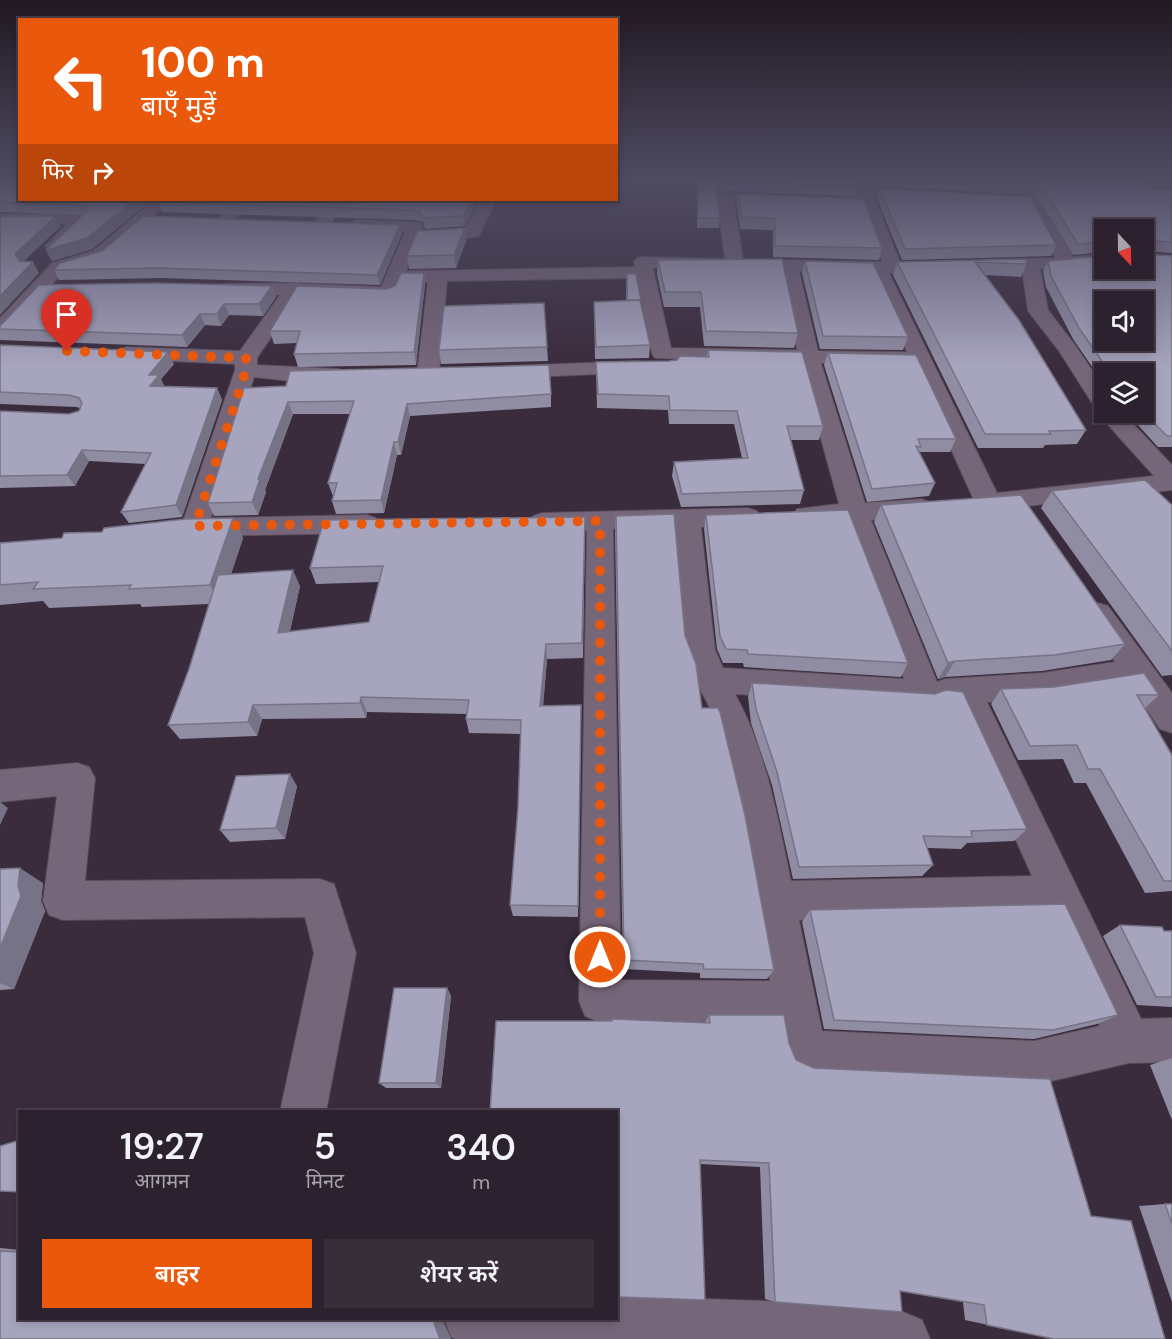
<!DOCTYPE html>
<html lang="hi">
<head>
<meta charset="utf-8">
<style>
	:root { --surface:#2c212e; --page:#382e3a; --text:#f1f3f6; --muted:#a6a3aa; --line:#483e4a; --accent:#ea580c }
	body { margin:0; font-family:"DM Sans","Noto Sans Devanagari",sans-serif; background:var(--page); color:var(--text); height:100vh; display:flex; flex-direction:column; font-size:22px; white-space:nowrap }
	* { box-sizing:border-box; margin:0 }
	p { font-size:20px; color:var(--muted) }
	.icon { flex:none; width:33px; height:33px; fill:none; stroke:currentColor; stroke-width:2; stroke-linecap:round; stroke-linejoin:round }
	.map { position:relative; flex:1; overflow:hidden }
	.side { position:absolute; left:18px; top:1110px; width:600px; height:210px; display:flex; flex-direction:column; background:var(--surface); border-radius:0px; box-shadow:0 3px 9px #0003,0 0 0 2px var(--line) }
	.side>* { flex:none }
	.hud { position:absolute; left:18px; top:18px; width:600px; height:183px; border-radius:0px; box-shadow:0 3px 9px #0003,0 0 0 2px var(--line); background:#ea580c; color:#fff; overflow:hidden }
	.needle { width:39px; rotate:158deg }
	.tools { position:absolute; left:1094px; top:219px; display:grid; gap:12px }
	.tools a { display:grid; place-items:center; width:60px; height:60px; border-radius:0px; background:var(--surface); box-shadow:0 3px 9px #0003,0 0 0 2px var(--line); font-size:30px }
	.pin { position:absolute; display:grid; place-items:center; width:51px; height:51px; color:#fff; margin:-62px -26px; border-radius:50% 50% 50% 0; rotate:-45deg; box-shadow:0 0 6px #0007 }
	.pin .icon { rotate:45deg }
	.me { position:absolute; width:66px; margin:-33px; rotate:0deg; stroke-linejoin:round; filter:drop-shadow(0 0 4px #0008) }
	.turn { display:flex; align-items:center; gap:21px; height:126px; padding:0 24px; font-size:27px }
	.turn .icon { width:78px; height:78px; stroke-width:2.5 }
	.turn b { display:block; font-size:42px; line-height:51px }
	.then { display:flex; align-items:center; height:57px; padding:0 24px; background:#0003; gap:12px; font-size:22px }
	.eta { display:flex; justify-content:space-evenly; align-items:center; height:102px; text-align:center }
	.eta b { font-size:36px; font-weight:600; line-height:42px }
	.button { display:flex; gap:12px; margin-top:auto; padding:12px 24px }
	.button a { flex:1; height:69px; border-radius:0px; background:var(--accent); color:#fff; font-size:24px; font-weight:600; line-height:69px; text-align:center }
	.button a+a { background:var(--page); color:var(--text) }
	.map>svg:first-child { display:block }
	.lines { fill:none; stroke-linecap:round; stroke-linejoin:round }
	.street-casing { stroke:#574b5a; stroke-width:2 }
	.street { fill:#76667a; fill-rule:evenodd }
	.wall { fill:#908da3 }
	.shaded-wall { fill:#757385 }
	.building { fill:#a7a4be; stroke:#757385; stroke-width:1.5; fill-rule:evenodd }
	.route { stroke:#ea580c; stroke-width:10; stroke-dasharray:0 18 }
</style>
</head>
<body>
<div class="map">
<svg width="1172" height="1339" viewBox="0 0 1172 1339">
	<rect width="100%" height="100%" fill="#3a2c3d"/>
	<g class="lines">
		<!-- street casing -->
		<g class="street-casing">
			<g id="street">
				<path d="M1014 179H1029L1073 257 1104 254V264L1040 269 1048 310 1075 345 1104 388V412H1122L1172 465V490L983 511 974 509 970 503 973 498 913 365 821 363 865 503 921 499 930 502 934 508 930 514 871 520 937 682 945 679 1042 673 1115 662 1083 614 1088 606 1098 603 1108 606 1172 693V733L1160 729 1130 685 1042 699 987 702 1141 1019 1172 1018V1062L1129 1063 1034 1085 804 1074 788 1068 782 1052 777 1023 600 1022 585 1016 579 1001 587 530 542 531 533 528 529 522 533 516 542 513 748 508 757 511 761 517 757 523 748 526 701 527 715 650 723 668 904 679 845 521 806 524 797 521 793 515 797 509 839 504 800 363 655 358 652 354 637 278 447 281 439 373 436 378 428 379 420 378 417 373 428 282H402L395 297 388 299 299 296 257 358V365L339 369 342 374 339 379C312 385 282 380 254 377L211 518 367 515 376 518 380 524 376 530 367 533 194 536 185 533 181 527 235 370V364L127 359 120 357 117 353 120 349 127 347 240 351 280 295 229 294 222 292 220 288 222 284 294 283 381 287 405 232 350 229 348 225 356 220 415 222 421 223 423 227 422 231 466 228 480 200H496L479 236 458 240H418L406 271 635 267 634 262 637 258 643 257 725 259 717 198 719 195 858 198 856 192 864 187 922 190 930 195 928 198 874 197 900 262H944L947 266 944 270 938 271 889 273 997 493 1154 476 1101 417 1059 351 1028 311 1022 269H979L976 265 979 261 985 260 1055 258ZM734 203 862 208 882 262 743 259ZM653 268 781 271 797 350 671 348ZM799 271 871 273 907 352 818 351ZM674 528 685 650 701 691 719 725 743 827 770 981 621 980 613 529ZM735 694 926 706 937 702 955 704 1032 876 791 881C778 820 766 749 735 694ZM1049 914 1100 1026 1034 1041 822 1031 799 920Z"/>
				<path d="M154 200H171L105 259 64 271 7 334 0 336V318L52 263 93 251Z"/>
				<path d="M236 200H252L230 224H218L216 221Z"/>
				<path d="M330 200H346L328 228H316L314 224Z"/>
				<path d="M0 214H82L90 219 60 250H48L45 246 67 224H0Z"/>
				<path d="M637 361 645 362 648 367 645 372 507 378 499 377 496 372 499 367 507 366Z"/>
				<path d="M77 763 89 767 95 778 85 881 320 879 334 884 356 953 326 1112H280L314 953 305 917 63 920 49 915 43 901 57 796 0 802V770Z"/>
				<path d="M616 1296 794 1302 903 1312 922 1320 930 1339H456L451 1337 444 1318H616Z"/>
			</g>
		</g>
		<!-- street -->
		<use href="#street" class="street"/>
	</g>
	<!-- wall -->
	<g class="wall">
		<path d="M0 179 151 200 92 249 52 261 46 250 83 215 0 212Z"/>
		<path d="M697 179H1019L1021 184 1017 194 864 185 856 189 855 196 725 191 717 197 720 218 719 228H697Z"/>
		<path d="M1027 179H1172V186L1150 185 1148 186 1150 188 1172 189V253L1147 251V254L1172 256V447H1158L1126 412H1143V374H1104V384L1073 339 1046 287 1043 271 1048 261 1143 268 1104 230V252L1073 255Z"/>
		<path d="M880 189 1056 245 1051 256 902 260 877 199Z"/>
		<path d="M738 194 882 248 879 260 773 257V230L740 229 737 205Z"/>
		<path d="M478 200 465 226 425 229 423 222 415 220 162 212 158 202Z"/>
		<path d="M402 234 380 285 162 278 59 280 54 270Z"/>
		<path d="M466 241 456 268 409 269 407 256Z"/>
		<path d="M1026 259 1027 264 1021 277 986 275 1086 430 1077 444 1045 445 1043 448H978L893 275 897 262Z"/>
		<path d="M658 260 798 333 794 348 704 346 700 307H664L657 274Z"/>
		<path d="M805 261 908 337 903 350 820 349 802 273Z"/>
		<path d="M424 273 425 284 416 365 298 367 294 354 297 343 274 344 270 331 395 286Z"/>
		<path d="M627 274 641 300V304L650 345 649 358 595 359 594 302 626 301Z"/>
		<path d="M272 286 276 297 263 316 229 315 221 326 205 325 187 347 0 340V329Z"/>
		<path d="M0 345 174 364 161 379 164 386 217 388 222 400 182 517 129 523 121 512 146 464 89 461 75 486 0 488V411L69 414 79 411 80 408 76 407 0 404Z"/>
		<path d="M547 347 548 361 441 364 439 350Z"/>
		<path d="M708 350 823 426 819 440H790L804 490 800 504 681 507 672 476 674 462 742 458 734 424H669L668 410 597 408 596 362 669 361 707 357Z"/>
		<path d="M828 353 956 439 950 452H919L935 483 929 496 867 502 824 365Z"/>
		<path d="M244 388 551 394V407L410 416 401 455H397L384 513 336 514 332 501 333 496 328 483 350 414H293L265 490 266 492 258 515 214 516 208 503Z"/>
		<path d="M1052 491 1172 505V675L1162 676 1041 508Z"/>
		<path d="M881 505 1125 644 1111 660 1042 671 945 677 938 679 874 522Z"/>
		<path d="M706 515 908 663 901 677 744 667 743 663H723L717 649 704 529Z"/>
		<path d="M616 516 685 635 702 708 774 970 767 979 700 978V973L623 969 615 531Z"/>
		<path d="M585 517 583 658 547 659 543 705H581L578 917 513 916 510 905 518 808 521 734 469 733 466 719 467 714 367 712 366 718 262 719 257 736 180 739 168 725 189 669 209 604 142 607 140 604 49 608 43 601 0 605V543L62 538 102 532 233 518 243 538 231 574 300 586 290 631 369 622 379 582 316 584 310 568Z"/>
		<path d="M752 683 1027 829 1014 841 967 843 961 849 927 848 933 865 922 876 793 879 772 785 751 723 748 697Z"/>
		<path d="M1001 689 1159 695 1145 708 1172 755V891L1145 893 1086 783H1074L1063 759 1018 760 991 704Z"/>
		<path d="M297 786 285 839 230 842 220 830Z"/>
		<path d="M0 869 43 883 41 901 45 911 14 989 0 990Z"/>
		<path d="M810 910 1118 1015 1097 1024 1034 1039 824 1029 802 922Z"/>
		<path d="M1120 925 1164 931H1172V1007L1137 1005 1103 936Z"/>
		<path d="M447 988 451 996 441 1088H386L379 1083Z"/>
		<path d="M709 1015 789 1043 796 1060 1053 1339 965 1320 963 1302 900 1291 775 1302 765 1299 760 1167 700 1164 618 1297 705 1023Z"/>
		<path d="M1172 1058V1120L1150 1065Z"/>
		<path d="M1165 1204H1172V1302L1139 1206Z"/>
		<path d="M0 1248 20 1250V1318H451L448 1320H442L451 1339H0Z"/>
	</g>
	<!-- shaded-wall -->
	<g class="shaded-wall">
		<path d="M859 179H866L864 185 856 189 857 181Z"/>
		<path d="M1149 179H1153L1150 185 1140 192 1145 182Z"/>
		<path d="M726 181 725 191 715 198 716 189Z"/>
		<path d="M135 200H151L92 249 52 261 46 250Z"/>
		<path d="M472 200H478L465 226 463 216Z"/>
		<path d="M56 216 61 226 21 264 15 254Z"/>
		<path d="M400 225 402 234 380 285 377 275Z"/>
		<path d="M465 228 466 241 456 268 454 255Z"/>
		<path d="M33 262 39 273 0 315V296Z"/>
		<path d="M424 273 425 284 416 365 414 352Z"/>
		<path d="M272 286 276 297 263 316 259 304Z"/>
		<path d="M224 304 229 315 221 326 217 314Z"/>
		<path d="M200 314 205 325 187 347 182 335Z"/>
		<path d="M168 352 174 364 161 379 164 387 150 386 149 375Z"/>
		<path d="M217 388 222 400 182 517 176 505Z"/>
		<path d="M288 402 293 414 265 490 266 492 258 515 252 502 258 479Z"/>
		<path d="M407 404 410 416 401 455 398 442Z"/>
		<path d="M394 442 397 455 384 513 381 500Z"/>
		<path d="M82 450 89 461 75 486 67 475Z"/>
		<path d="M233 518 243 538 221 604 210 585Z"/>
		<path d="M293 570 300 586 286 648 278 633Z"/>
		<path d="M546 644 547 659 542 720 540 706Z"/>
		<path d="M955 661 945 677 938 679 948 663Z"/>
		<path d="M361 697 367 712 366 718 360 703Z"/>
		<path d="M253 705 262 719 257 736 248 722Z"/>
		<path d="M290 774 297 786 285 839 276 828Z"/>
		<path d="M0 802 8 808 0 825Z"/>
		<path d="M20 868 43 883 41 901 45 911 14 989 0 983V948L18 886Z"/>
		<path d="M447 988 451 996 441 1088 436 1083Z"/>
		<path d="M442 1318 451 1339H440L434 1323 436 1320Z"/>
	</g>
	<!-- building -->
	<g class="building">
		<path d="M0 179H20V200H135L87 238 46 250 85 213 87 210 85 205 0 202Z"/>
		<path d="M698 179H859L857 181V186L726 181 716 189 720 218H698Z"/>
		<path d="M941 179H1019L1021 184Z"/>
		<path d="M1037 179H1149L1145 182 1150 188 1172 189V242L1149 241 1146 243 1147 254 1172 256V436H1167L1143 412V374H1111L1079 328 1051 276 1048 261 1104 256V268H1143V230H1104V242L1078 244ZM1104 302H1143V340H1104Z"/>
		<path d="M880 189 1030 197 1056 245 905 249Z"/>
		<path d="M738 194 863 199 882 248 775 246V218L742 217Z"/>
		<path d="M160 200H472L463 216 423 218 421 212 413 210 158 202Z"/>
		<path d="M0 216H56L15 254 20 261 33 262 0 296Z"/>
		<path d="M143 216 400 225 377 275 158 268 54 270 60 263 102 251Z"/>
		<path d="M465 228 454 255 407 256 417 231Z"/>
		<path d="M782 259 798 333 706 331 701 292H665L658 260Z"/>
		<path d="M1026 259 1027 264 975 262 1019 320 1086 430 1049 431 1051 434H985L897 262Z"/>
		<path d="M805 261 873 263 908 337 823 336Z"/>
		<path d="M401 273H424L414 352 294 354 300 331H270L297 286 386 289 395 286Z"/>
		<path d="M627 274H636L641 300H627Z"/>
		<path d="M157 283 272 286 259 304H224L217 314H200L182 335 0 329V325L2 324 39 285Z"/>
		<path d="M640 300 650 345 596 347 594 302Z"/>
		<path d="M544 303 547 347 439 350 444 306Z"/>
		<path d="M0 345 168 352 149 375H159L150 386 217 388 176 505 121 512 151 453 82 450 67 475 0 476V411L69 414 79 411 82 403 79 398 69 395 0 392Z"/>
		<path d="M708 350 802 352 823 426H787L804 490 682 494 674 462 748 458 737 411 670 410 669 396 598 394 596 362 669 361 677 360 680 356 709 357Z"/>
		<path d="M828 353 916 355 956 439H918L921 447 916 446 935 483 872 489Z"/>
		<path d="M549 365 551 394 407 404 398 442H394L381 500 332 501 337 483H328L354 401 288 402 258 479H260L252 502 208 503 244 388 286 386 290 371Z"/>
		<path d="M1145 480 1172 505V651L1052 491Z"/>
		<path d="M1021 495 1125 644 1054 655 955 661 948 663 881 505Z"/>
		<path d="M848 510 908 663 748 654 747 650 726 649 720 636 706 515Z"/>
		<path d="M674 514 685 635 696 664 702 708H718L720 712 745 815 774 970 704 969 703 964 624 960 616 516Z"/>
		<path d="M585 517 582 643 546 644 540 706 581 705 578 906 510 905 518 808 521 720 466 719 469 700 361 697 360 703 253 705 248 722 168 725 189 669 218 575 293 570 278 633 369 622 383 566 310 568 324 520Z"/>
		<path d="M233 518 210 585 129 589 131 585 33 589 38 582 0 585V543L62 538 64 533 102 532 104 528 185 519Z"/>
		<path d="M1144 673 1159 695H1137L1172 755V881H1164L1100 769H1088L1077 745 1030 746 1001 689 1054 687Z"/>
		<path d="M752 683 935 694 946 690 963 692 1027 829 971 831 972 837 923 836 933 865 799 867 777 772 756 709Z"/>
		<path d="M290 774 276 828 220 830 236 776Z"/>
		<path d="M20 868 18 886 21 896 0 948V869Z"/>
		<path d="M1065 904 1118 1015 1053 1030 834 1020 810 910Z"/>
		<path d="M1120 925 1162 927 1164 931H1172V997H1156Z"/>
		<path d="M394 988H447L436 1083H379Z"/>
		<path d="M709 1015H784L789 1043 796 1060 814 1068 1050 1079 1091 1216 1131 1221 1165 1339H1054L987 1325 984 1305 900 1291 902 1312 775 1302 769 1163 700 1160 705 1300 618 1297 616 1298V1112H490L496 1021H612V1019L710 1023Z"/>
		<path d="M20 1140V1192L0 1191V1146Z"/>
		<path d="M1165 1204H1172V1224Z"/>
		<path d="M0 1251 20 1252V1318H449L448 1320H436L434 1323 440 1339H0Z"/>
		<rect x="591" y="1318" width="24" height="2"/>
	</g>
	<!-- sky -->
	<linearGradient id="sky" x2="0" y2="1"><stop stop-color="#201822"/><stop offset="0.49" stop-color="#4f4b62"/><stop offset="1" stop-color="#4f4b62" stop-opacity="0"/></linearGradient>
	<rect width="1172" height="367" fill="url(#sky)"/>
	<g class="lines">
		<!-- route -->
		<path class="route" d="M67 351 246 358V370L195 526 600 521V957"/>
	</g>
</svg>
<div class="tools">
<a><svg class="needle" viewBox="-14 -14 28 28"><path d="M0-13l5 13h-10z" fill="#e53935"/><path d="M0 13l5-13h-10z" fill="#a6a3aa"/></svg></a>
<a><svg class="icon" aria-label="sound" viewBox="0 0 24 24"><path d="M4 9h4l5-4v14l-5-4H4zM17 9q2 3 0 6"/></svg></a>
<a><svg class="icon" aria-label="layers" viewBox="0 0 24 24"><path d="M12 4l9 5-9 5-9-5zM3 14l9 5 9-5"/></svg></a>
</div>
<div class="pin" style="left:67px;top:351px;background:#d93025"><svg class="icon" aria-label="arrive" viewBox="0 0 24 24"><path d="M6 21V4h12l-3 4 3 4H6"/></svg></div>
<svg class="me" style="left:600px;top:957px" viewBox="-20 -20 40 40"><circle r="17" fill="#ea580c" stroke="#fff" stroke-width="3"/><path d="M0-11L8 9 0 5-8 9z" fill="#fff"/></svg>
<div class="hud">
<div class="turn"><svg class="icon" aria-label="left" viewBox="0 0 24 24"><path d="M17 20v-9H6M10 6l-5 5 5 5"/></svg><div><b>100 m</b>बाएँ मुड़ें</div></div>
<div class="then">फिर<svg class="icon" aria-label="right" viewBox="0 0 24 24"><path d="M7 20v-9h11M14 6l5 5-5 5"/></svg></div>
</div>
<section class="side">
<div class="eta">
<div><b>19:27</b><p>आगमन</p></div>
<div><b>5</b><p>मिनट</p></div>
<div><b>340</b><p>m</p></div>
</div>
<div class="button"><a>बाहर</a><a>शेयर करें</a></div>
</section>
</div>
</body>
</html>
